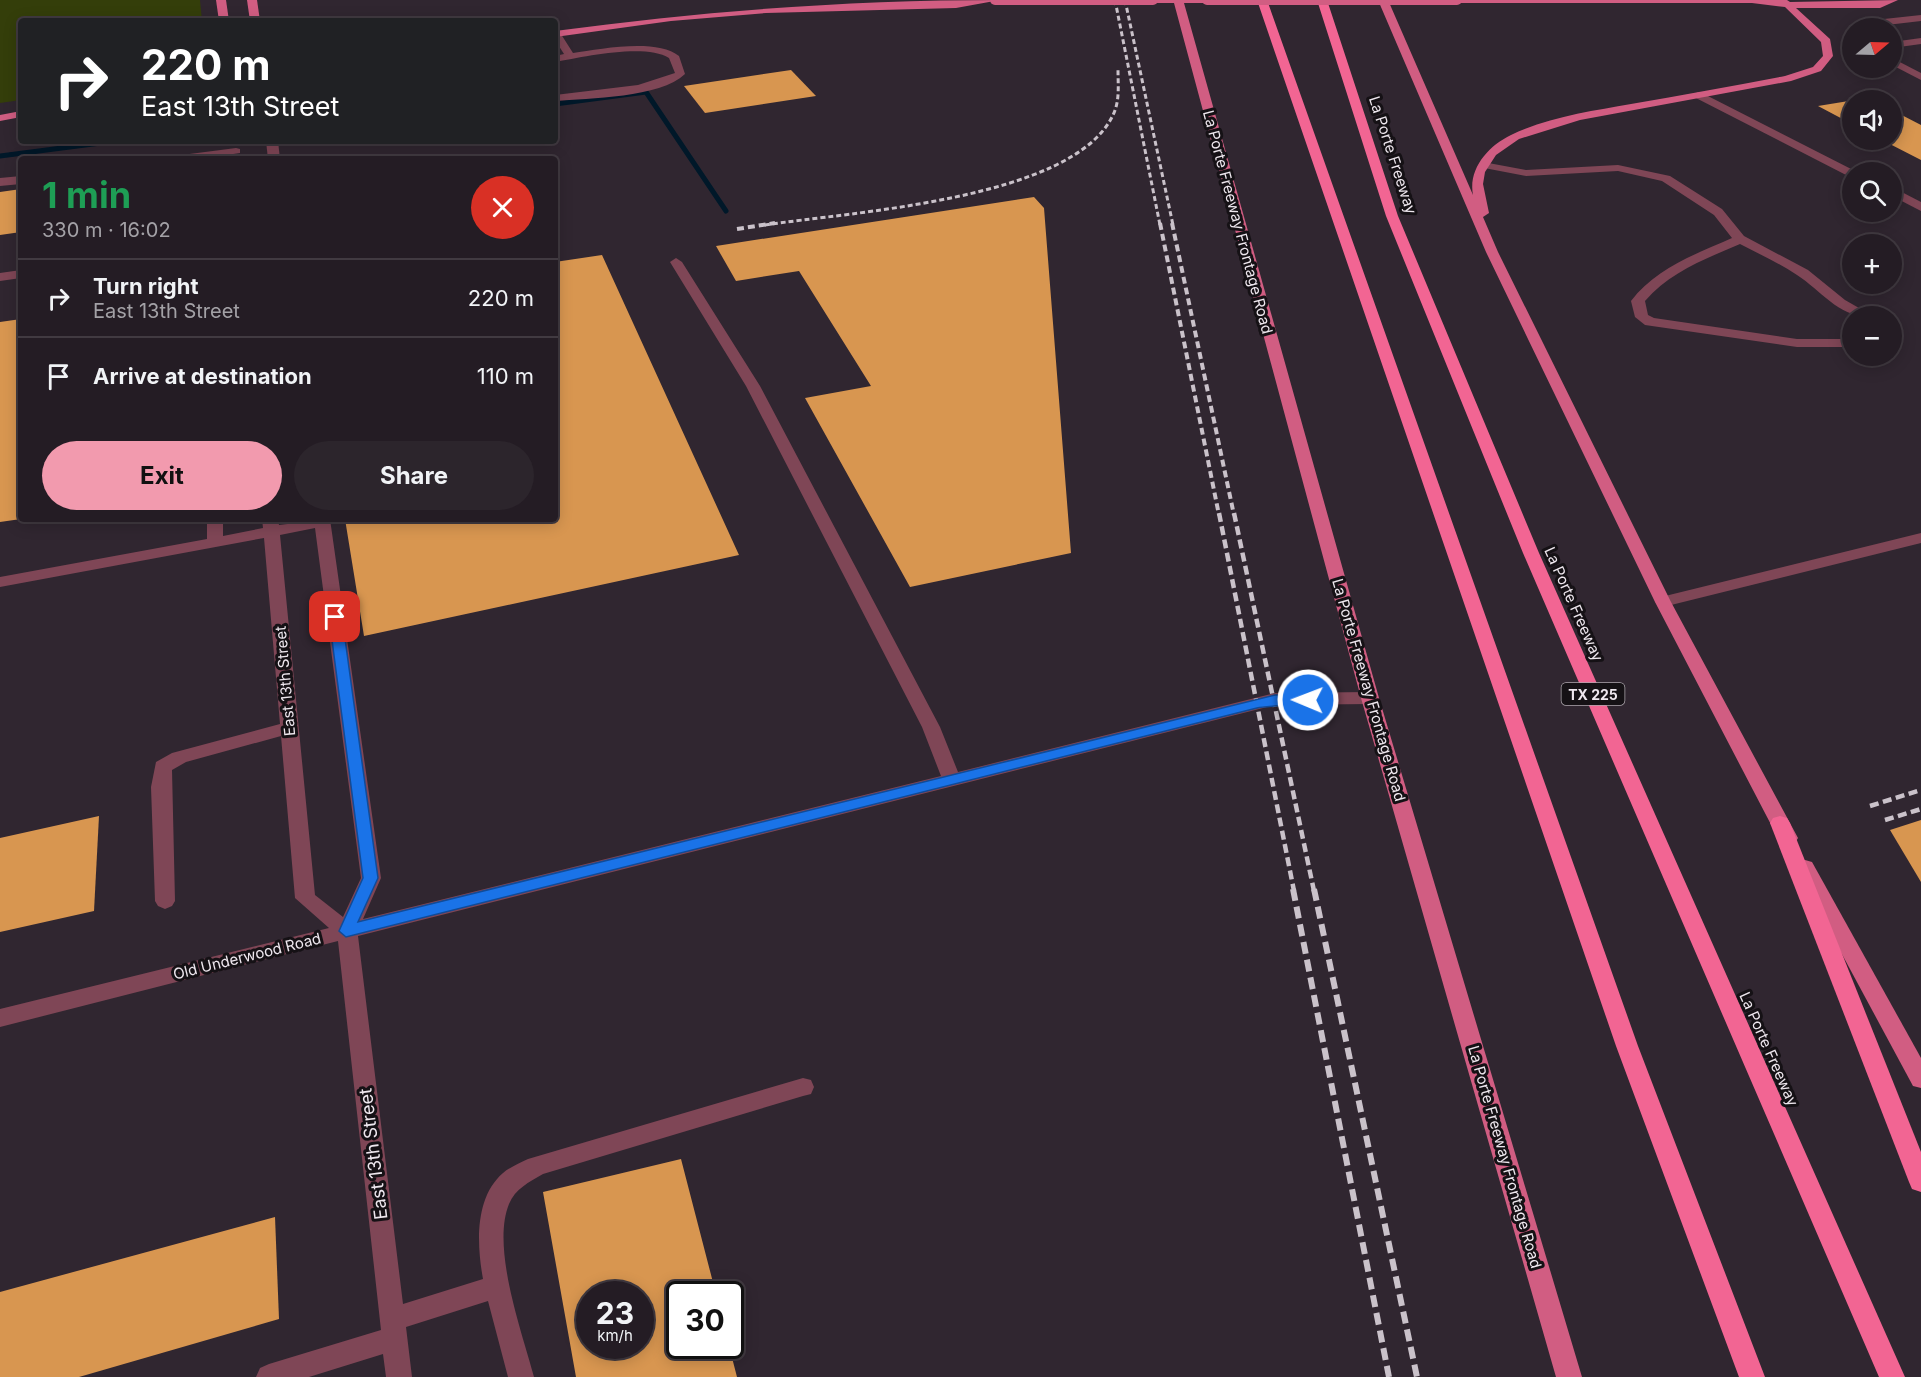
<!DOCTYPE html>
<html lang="en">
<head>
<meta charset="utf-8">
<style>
	:root { --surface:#241c24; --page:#2c252c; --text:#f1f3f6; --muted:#a3a1a6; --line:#413a41; --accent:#f29aae }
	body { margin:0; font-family:Inter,sans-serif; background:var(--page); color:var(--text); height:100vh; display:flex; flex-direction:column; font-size:22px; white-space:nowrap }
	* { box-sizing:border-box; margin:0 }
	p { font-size:20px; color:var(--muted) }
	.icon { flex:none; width:33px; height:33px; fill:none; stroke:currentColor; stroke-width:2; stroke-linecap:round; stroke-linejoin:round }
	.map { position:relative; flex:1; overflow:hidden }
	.panel { position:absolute; left:18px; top:156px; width:540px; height:366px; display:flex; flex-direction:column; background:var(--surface); border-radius:6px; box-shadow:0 3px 15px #0003,0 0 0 2px var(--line) }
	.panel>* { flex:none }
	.guide { position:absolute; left:18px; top:18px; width:540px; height:126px; border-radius:6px; box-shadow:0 3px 15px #0003,0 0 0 2px var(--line); background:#202124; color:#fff; overflow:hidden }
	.needle { width:39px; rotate:71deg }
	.buttons { position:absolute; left:1842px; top:18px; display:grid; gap:12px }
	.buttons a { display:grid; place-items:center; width:60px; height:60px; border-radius:50%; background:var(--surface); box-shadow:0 3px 15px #0003,0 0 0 2px var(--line); font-size:30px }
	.speed { position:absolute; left:576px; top:1281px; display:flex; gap:12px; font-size:30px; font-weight:700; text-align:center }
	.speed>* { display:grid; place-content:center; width:78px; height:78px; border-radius:50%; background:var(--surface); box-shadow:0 3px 15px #0003,0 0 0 2px var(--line); line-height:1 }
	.speed small { font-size:15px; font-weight:400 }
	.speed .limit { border:3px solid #111; border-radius:9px; background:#fff; color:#111 }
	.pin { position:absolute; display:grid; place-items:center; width:51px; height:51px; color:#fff; margin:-26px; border-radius:12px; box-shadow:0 3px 9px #0006 }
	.me { position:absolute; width:66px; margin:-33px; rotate:271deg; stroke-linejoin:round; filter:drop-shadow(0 0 4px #0008) }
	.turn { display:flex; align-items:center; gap:21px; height:126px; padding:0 24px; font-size:27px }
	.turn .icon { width:78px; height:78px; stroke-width:2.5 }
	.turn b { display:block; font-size:42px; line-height:51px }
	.round { display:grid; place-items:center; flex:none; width:63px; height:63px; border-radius:32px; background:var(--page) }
	.summary { display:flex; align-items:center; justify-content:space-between; height:102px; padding:0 24px }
	h1 { font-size:36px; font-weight:700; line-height:45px; color:#1e9e55 }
	.button { display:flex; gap:12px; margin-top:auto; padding:12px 24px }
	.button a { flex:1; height:69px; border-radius:36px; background:var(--accent); color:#111; font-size:24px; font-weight:700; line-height:69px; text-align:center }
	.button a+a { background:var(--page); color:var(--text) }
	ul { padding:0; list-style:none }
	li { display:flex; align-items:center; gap:18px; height:78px; padding:0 24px; border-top:2px solid var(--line) }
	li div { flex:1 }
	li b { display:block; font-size:22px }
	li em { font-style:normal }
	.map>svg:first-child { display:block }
	.green { fill:#343e0a }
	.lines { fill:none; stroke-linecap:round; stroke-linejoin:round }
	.stream { stroke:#001829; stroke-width:5 }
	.building { fill:#d89650; fill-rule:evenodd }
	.minor { fill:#7f4656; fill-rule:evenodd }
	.major { fill:#d15d82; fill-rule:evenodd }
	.highway { fill:#f26593; fill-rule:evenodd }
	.rail-far3 { stroke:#cac2ca; stroke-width:3; stroke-dasharray:5 3; stroke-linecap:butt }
	.rail-far2 { stroke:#cac2ca; stroke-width:4; stroke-dasharray:7 4; stroke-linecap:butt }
	.rail-far1 { stroke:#cac2ca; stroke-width:4.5; stroke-dasharray:9 4.5; stroke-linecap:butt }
	.rail { stroke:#cac2ca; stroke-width:6; stroke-dasharray:12 6; stroke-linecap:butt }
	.major-bridge { stroke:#d15d82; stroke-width:10 }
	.route { fill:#1a73e8; stroke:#114b97; stroke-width:1.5 }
	.labels { text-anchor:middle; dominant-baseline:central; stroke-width:6; stroke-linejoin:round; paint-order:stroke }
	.shield { fill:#151115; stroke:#ada7ad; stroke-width:1.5 }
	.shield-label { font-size:14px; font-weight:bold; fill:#eee7ee }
	.street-label { font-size:15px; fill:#eee7ee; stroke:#151115 }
	.near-street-label { font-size:18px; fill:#eee7ee; stroke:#151115 }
</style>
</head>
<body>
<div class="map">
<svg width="1921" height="1377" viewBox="0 0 1921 1377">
	<rect width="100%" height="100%" fill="#302630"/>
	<!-- green -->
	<path class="green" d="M0 0H200L202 21H21V100L0 103Z"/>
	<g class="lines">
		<!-- stream -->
		<g class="stream">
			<path d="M555 104 646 92 726 211"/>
			<path d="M0 156 116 141"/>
		</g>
	</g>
	<!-- building -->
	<g class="building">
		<path d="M791 70 816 96 705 113 684 86Z"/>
		<path d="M1867 98 1872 100H1852V124L1818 106Z"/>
		<path d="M1892 110 1921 125V160L1882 140H1892Z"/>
		<path d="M21 189V232L0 235V192Z"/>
		<path d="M1034 197 1044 208 1071 553 910 587 805 398 871 386 799 271 736 281 716 246Z"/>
		<path d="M602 255 739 555 364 636 345 519H555V262Z"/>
		<path d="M21 319V519L0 522V322Z"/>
		<path d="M99 816 94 911 0 932V838Z"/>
		<path d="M1921 820V882L1890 830Z"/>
		<path d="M681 1159 716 1294H680V1346H729L737 1377H576L543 1192ZM590 1294H640V1346H590Z"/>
		<path d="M275 1217 279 1319 79 1377H0V1292Z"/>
	</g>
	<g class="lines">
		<!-- minor -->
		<g class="minor">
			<path d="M1921 15V21L1861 28 1884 19Z"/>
			<path d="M555 30 559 31 573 53C600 49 657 38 679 56L685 74C660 98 589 98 555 101V95L638 85 675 73 669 58C645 43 583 57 555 62V56L564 54 555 40Z"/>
			<path d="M1921 38V44L1892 48V42Z"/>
			<path d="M1892 58 1921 73V80L1892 65Z"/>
			<path d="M1698 92 1702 93 1857 172H1852V177L1848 176 1694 97 1693 95Z"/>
			<path d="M266 141H278L280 159H268Z"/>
			<path d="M236 148 240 149V153L200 159H168L174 156Z"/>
			<path d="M1483 162 1526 170 1618 165 1670 176 1722 209 1744 236 1808 270 1845 300 1873 316C1841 320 1822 291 1797 275 1779 263 1759 254 1740 244 1705 259 1670 272 1645 301L1648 315 1654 318 1797 339H1852V347H1797L1645 325 1635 317 1631 301C1656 268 1696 254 1732 238L1714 215 1662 181 1618 171 1526 176 1479 167V163Z"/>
			<path d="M21 176V184L0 186V178Z"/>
			<path d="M1892 187 1921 202V211L1892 196Z"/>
			<path d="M676 258 682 262 760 386 940 727 958 772 1275 693 1370 692 1379 698 1370 704 1275 705 358 936 403 1304 483 1279C477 1246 474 1198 503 1173 510 1167 520 1163 528 1159L803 1078 811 1080 814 1087 811 1094 803 1096 543 1174C529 1182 515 1189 509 1204 491 1248 522 1332 534 1377H508L488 1301 406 1327 412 1377H386L383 1354 309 1377H256L260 1368 269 1364 381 1330 338 941 0 1027V1009L329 928 295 898 281 736 186 762 172 770 175 901 172 906 165 909 158 906 155 901 151 787 156 762 172 753 280 724 264 538 0 587V577L207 539V519H223V536L263 528 262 519H278L279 525 330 519 381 878 363 919 941 776 922 727 746 386 670 262ZM315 528 361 878 343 917 315 895 280 535Z"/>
			<path d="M21 270V278L0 281V273Z"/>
			<path d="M1921 533V543L1663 607 1655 602 1657 598Z"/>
		</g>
		<!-- major -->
		<g class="major">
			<path d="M216 0H226L229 21H219Z"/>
			<path d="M247 0H257L260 21H250Z"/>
			<path d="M1000 0 956 8 766 13 671 21 555 37V31C702 11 851 0 1000 0Z"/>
			<path d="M1148 0H1212L1207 3H1184L1379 698 1582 1377H1556L1361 698 1174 3H1153Z"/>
			<path d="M1378 0H1388L1473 195C1468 169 1488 146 1511 135 1548 117 1592 111 1631 104 1683 95 1734 86 1785 76L1813 67 1823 56 1821 42 1785 7 1752 3H1457L1452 0H1787L1790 2 1898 0 1880 8H1796L1830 39 1833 56 1821 71 1791 81 1580 120 1519 139 1496 155 1485 172 1483 184 1489 213 1483 217 1498 252 1671 602 1798 838 1795 843H1781L1778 838 1655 602 1486 252Z"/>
			<path d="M21 111V117L0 121V115Z"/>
			<path d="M1805 860 1812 862 1921 1058V1088L1913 1086 1795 867 1798 862Z"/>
		</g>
		<!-- highway -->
		<g class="highway">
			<path d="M1257 0H1267L1638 1046 1765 1377H1739L1616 1046Z"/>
			<path d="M1317 0H1327L1398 216 1539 553 1905 1377H1879L1523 553 1386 216Z"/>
			<path d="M1780 816 1787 818 1790 823 1921 1152V1192L1912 1189 1909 1182 1770 823 1773 818Z"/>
		</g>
		<!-- rail-far3 -->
		<g class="rail-far3">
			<path d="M1115 0 1160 225"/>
			<path d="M1125 0 1173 225"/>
			<path d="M765 225C849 212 1073 200 1113 115 1120 101 1118 85 1118 70"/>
		</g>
		<!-- rail-far2 -->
		<g class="rail-far2">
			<path d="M1160 223 1219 515"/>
			<path d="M1172 223 1234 515"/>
			<path d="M737 229 775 223"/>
		</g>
		<!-- rail-far1 -->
		<g class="rail-far1">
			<path d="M1219 513 1294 891"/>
			<path d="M1234 513 1314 891"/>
			<path d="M1870 806 1921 790"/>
			<path d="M1885 820 1921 809"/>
		</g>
		<!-- rail -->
		<g class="rail">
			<path d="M1293 889 1389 1377"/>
			<path d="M1314 889 1417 1377"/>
		</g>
		<!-- major-bridge -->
		<g class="major-bridge">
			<path d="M995 0H1153"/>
			<path d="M1207 0H1457"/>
		</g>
	</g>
	<!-- route -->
	<path class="route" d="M335 613 342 617 378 878 358 922 1275 695H1308L1315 700C1309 706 1270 705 1257 708L346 937 339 931 363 878 329 617Z"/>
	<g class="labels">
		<!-- shield labels -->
		<rect class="shield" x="1561.5" y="683" width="63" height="22" rx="4.5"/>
		<g class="shield-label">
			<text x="1593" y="694">TX 225</text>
		</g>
		<!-- street labels -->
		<g class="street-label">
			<text transform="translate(1393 155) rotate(72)">La Porte Freeway</text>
			<text transform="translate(1238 222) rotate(75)">La Porte Freeway Frontage Road</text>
			<text transform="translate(1574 604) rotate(66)">La Porte Freeway</text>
			<text transform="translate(285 681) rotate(-95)">East 13th Street</text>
			<text transform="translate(1369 690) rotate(74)">La Porte Freeway Frontage Road</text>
			<text transform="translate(247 956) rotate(-14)">Old Underwood Road</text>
			<text transform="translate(1769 1049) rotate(66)">La Porte Freeway</text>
			<text transform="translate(1505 1157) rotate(74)">La Porte Freeway Frontage Road</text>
		</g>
		<!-- near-street labels -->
		<g class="near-street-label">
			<text transform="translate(373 1154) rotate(-97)">East 13th Street</text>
		</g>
	</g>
</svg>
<div class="buttons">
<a><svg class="needle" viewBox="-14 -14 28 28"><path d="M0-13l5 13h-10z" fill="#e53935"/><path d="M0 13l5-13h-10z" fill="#a3a1a6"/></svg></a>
<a><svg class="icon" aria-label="sound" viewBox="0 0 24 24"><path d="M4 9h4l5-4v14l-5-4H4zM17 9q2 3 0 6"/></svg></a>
<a><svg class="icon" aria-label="search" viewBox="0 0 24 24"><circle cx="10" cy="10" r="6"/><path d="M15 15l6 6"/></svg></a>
<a>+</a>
<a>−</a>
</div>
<div class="speed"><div>23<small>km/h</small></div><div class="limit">30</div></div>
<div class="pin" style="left:335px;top:617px;background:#d93025"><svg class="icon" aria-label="arrive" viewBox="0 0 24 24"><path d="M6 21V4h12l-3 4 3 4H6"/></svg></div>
<svg class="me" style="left:1308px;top:700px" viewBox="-20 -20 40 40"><circle r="17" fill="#1a73e8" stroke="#fff" stroke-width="3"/><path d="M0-11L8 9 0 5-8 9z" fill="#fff"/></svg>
<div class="guide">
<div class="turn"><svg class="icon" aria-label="right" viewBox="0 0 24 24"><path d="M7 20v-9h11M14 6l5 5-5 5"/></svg><div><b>220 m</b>East 13th Street</div></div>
</div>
<section class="panel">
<div class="summary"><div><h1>1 min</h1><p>330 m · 16:02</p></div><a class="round" style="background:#d93025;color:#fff"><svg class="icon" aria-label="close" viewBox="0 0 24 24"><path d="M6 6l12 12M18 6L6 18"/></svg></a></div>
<ul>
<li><svg class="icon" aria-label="right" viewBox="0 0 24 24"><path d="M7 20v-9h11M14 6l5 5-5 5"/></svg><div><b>Turn right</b><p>East 13th Street</p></div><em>220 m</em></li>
<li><svg class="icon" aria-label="arrive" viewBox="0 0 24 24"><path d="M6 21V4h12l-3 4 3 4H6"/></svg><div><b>Arrive at destination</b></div><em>110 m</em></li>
</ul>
<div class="button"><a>Exit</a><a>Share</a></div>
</section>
</div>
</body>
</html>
